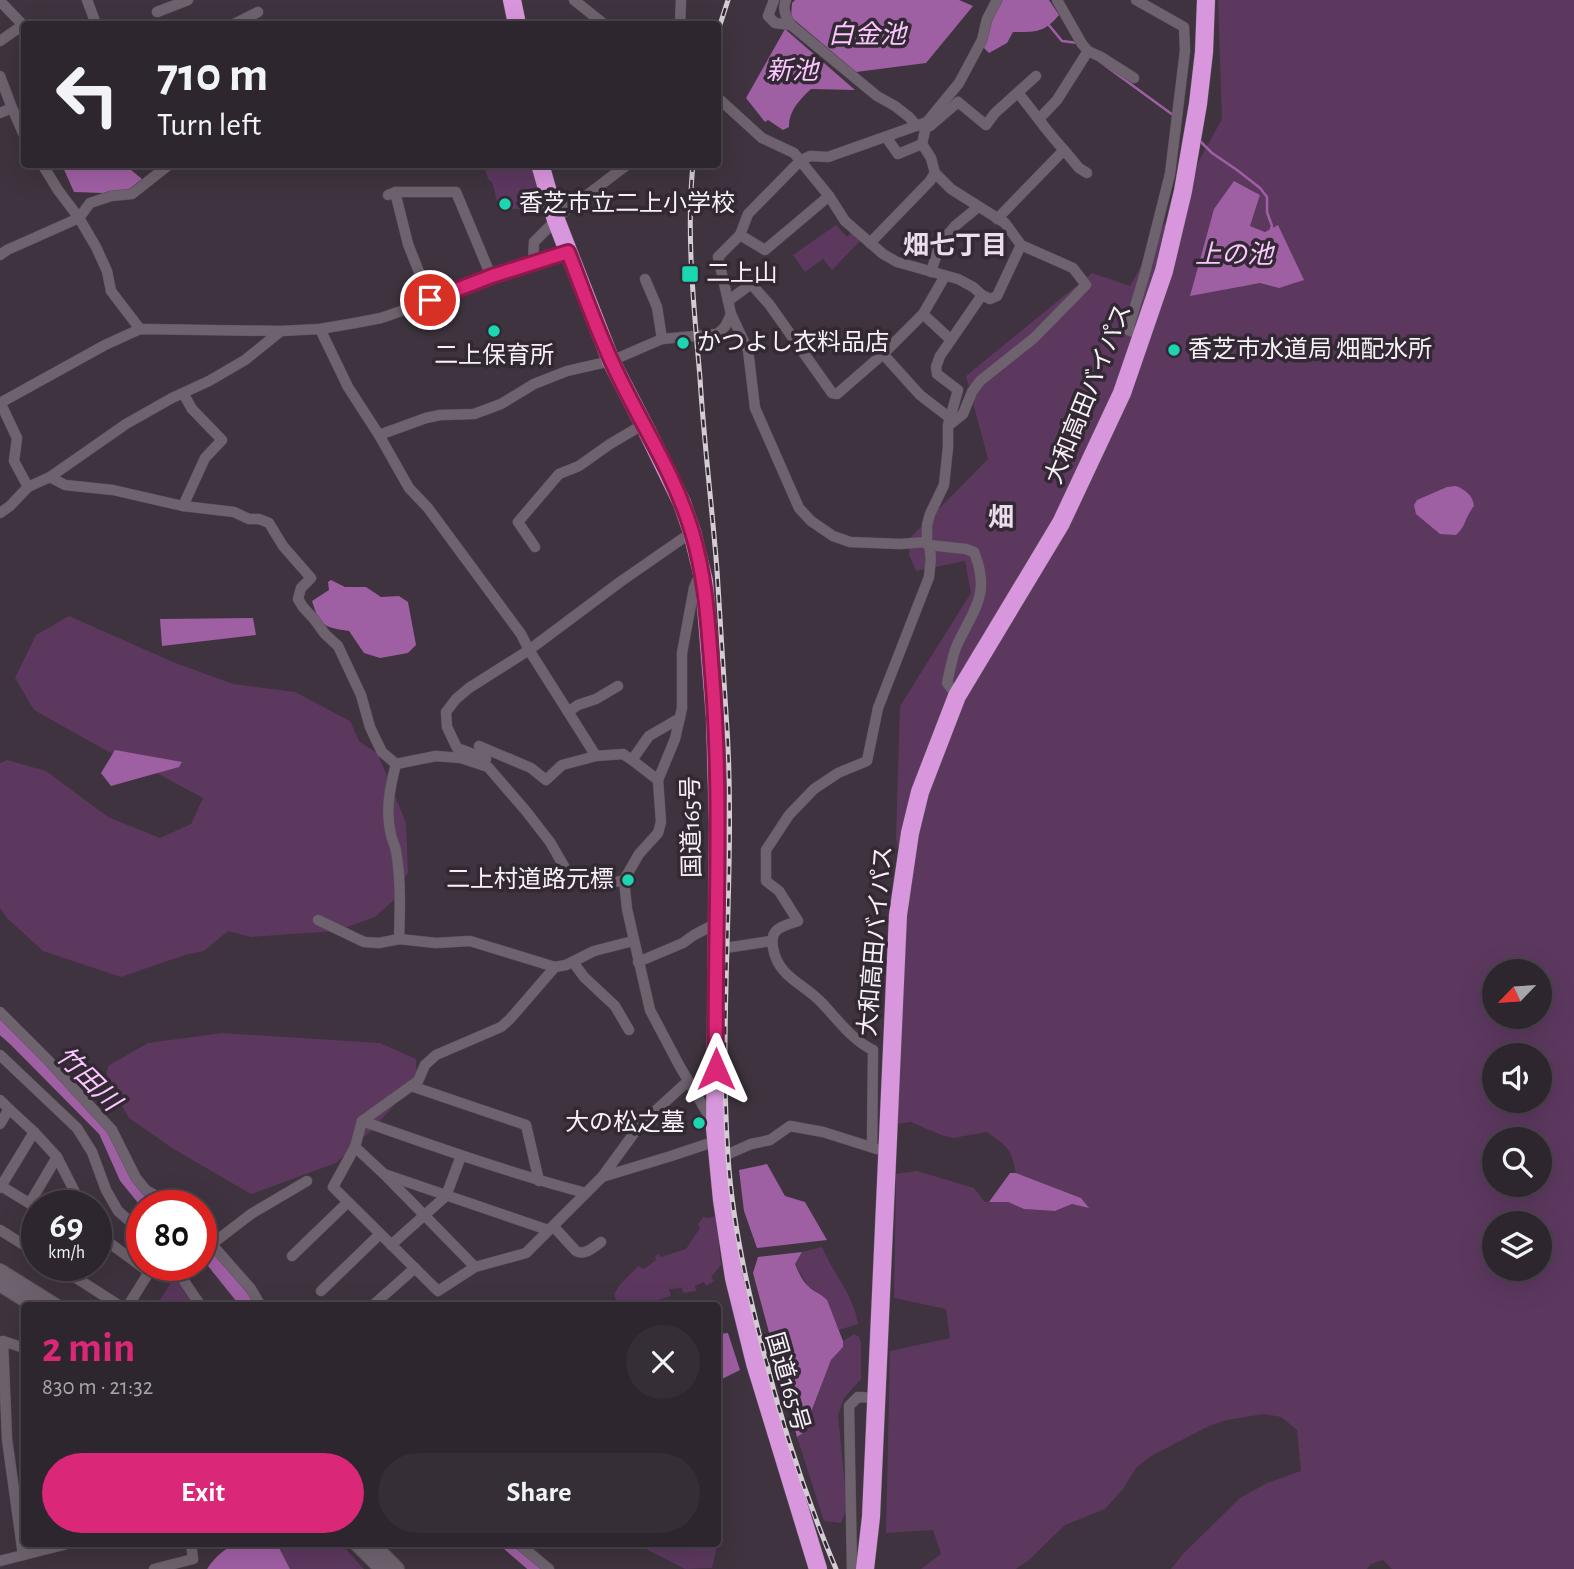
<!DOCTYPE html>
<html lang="en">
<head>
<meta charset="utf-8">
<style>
	:root { --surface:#2e262e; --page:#362e36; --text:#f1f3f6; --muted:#a7a5aa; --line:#49434a; --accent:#db2777 }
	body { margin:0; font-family:"Alegreya Sans","Noto Sans JP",sans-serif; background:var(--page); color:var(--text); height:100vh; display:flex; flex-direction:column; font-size:26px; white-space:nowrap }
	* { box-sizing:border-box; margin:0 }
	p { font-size:23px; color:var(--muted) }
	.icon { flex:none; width:38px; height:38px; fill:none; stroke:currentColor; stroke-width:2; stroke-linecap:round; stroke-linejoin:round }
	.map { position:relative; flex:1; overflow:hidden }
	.drawer { position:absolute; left:21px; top:1302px; width:700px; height:245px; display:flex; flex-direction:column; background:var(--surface); border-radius:7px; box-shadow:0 7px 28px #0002,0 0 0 2px var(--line) }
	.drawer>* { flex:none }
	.top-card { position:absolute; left:21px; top:21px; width:700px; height:147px; border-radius:7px; box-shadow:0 7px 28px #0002,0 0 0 2px var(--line); background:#2e262e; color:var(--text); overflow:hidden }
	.needle { width:46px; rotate:245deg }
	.tools { position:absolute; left:1482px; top:959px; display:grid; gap:14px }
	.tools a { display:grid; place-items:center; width:70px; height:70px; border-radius:50%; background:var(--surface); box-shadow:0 7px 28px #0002,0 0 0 2px var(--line); font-size:35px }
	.speed { position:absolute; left:21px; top:1190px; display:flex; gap:14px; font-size:35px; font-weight:700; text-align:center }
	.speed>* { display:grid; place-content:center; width:91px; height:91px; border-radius:50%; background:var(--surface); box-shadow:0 7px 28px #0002,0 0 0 2px var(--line); line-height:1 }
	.speed small { font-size:18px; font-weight:400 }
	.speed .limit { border:10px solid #d22; background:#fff; color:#111 }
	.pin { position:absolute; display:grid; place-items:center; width:60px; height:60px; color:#fff; margin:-30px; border:4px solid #fff; border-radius:50%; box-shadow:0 2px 7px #0007 }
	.me { position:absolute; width:77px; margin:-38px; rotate:0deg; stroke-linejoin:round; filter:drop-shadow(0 0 5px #0008) }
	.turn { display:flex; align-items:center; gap:24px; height:147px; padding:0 21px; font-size:32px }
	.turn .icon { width:91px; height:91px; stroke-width:2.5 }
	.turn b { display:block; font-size:49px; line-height:60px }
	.round { display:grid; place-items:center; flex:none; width:74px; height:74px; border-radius:37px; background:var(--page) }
	.overview { display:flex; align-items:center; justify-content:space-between; height:119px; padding:0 21px }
	h1 { font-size:42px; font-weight:700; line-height:52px; color:var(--accent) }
	.primary-button { display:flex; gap:14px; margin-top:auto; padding:14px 21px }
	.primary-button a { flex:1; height:80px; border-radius:42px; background:var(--accent); color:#fff; font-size:28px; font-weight:700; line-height:80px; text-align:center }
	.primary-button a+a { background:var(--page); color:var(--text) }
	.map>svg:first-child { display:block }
	.green { fill:#5c385f; fill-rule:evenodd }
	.water { fill:#9f5fa3 }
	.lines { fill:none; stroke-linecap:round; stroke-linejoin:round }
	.stream { stroke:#9f5fa3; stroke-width:2.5 }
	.river { stroke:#9f5fa3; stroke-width:14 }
	.street-casing { stroke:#5b535c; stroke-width:11 }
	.secondary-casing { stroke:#5b535c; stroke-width:16 }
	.highway-casing { stroke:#5b535c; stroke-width:19 }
	.street { stroke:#6e626f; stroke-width:10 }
	.secondary { stroke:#6e626f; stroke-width:14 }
	.highway { stroke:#d896dc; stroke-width:18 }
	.rail-casing { stroke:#d4cdd4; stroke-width:5 }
	.rail { stroke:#332934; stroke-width:2.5; stroke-dasharray:8; stroke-linecap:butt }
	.route-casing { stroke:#8e194d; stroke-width:18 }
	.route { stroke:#db2777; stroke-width:12 }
	.poi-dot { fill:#1cd5b1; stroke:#332934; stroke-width:2.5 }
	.labels { text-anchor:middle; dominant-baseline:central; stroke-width:7; stroke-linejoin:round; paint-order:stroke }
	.poi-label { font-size:24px; fill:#f8f1f8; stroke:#332934; text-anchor:start }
	.street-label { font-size:24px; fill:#f8f1f8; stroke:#332934 }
	.water-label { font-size:26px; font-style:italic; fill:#fbc7fe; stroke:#332934 }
	.neighbourhood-label { font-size:26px; font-weight:bold; fill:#ebddec; stroke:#332934 }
</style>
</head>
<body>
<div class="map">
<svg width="1574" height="1569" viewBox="0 0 1574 1569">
	<rect width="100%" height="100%" fill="#3e333e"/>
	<!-- green -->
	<g class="green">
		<path d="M1218 0H1574V1569H1392L1383 1560 1371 1564 1367 1569H1171L1184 1553 1240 1498 1267 1483 1301 1471 1297 1430 1281 1417 1264 1414 1227 1420 1209 1426 1151 1456 1136 1468 1123 1489 1105 1509 1065 1525 1029 1560 1016 1569H921L941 1554 933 1530 886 1533 890 1351 950 1338 946 1309 894 1298 896 1174 917 1171 974 1188 985 1202H1008L1024 1209 1055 1211 1072 1204 1088 1207 1081 1198 1016 1173C1010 1147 1008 1147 987 1132L953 1138 941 1135 911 1122 897 1124 906 899 896 838 900 706 971 593 965 561 916 571 909 555 911 537 988 459 966 376 1092 273 1130 286 1222 119ZM1234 181 1260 195 1250 226 1265 232 1278 225 1279 288 1260 283 1249 285ZM1468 513 1466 523 1440 534 1433 528ZM1494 971H1540V1017H1494ZM1494 1055H1540V1101H1494ZM1494 1139H1540V1185H1494ZM1494 1223H1540V1269H1494Z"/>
		<path d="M484 165H533L541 201 540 205C524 210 514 211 498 205L492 182 488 179Z"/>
		<path d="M836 225 847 237 852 232 861 240 832 270 823 259 805 272 793 255Z"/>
		<path d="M69 616 173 662 233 684 295 692 350 721 359 741 378 754 406 823 408 872 395 899 375 917 336 931 251 937 228 931 204 951 185 955 121 977 43 951 7 918 0 908V763L7 760 46 771 108 817 160 838 191 824 203 798 153 771 107 751 34 710 15 678 36 635Z"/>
		<path d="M222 1033 380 1043 416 1059 417 1079 374 1128 336 1163 251 1194 172 1148 129 1118 106 1079 108 1066 148 1043Z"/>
		<path d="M719 1215 721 1236 719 1248 721 1265 711 1277 714 1281 706 1286 704 1282 695 1286 696 1291 683 1293 682 1288 669 1289 671 1296 658 1300V1305H618L614 1294 619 1286 638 1266 644 1269 656 1260 655 1257 658 1254 661 1257 686 1249 700 1228 698 1224 703 1217 708 1218Z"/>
		<path d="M822 1247C834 1275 853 1294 858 1324L839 1330 826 1300 823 1296 808 1286 795 1264 802 1252Z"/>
		<path d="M174 1277 194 1305H157Z"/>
		<path d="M549 1300 561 1305H501L505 1304Z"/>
		<path d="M854 1334 859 1337 861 1343V1379L844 1398 838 1415 847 1508 841 1523 824 1521 797 1437 803 1433 831 1360 843 1347V1341Z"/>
		<path d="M277 1544H341L364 1569H290Z"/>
		<path d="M636 1544H717V1545L712 1568 685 1569Z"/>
	</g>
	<!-- water -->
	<g class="water">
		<path d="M795 0H959L973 6 926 63 856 72 791 17 792 3Z"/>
		<path d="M1001 0H1049L1059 15C1044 33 1036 32 1013 32L1007 43 989 53 984 48 989 28Z"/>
		<path d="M785 29 855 90 811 89C800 99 788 112 789 127L783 130 768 120 765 122 746 98Z"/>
		<path d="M62 165H125L142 179 128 190 103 193 74 192Z"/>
		<path d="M1234 181 1260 195 1250 226 1265 232 1278 225 1304 280 1279 288 1260 283 1190 296 1214 209Z"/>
		<path d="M1456 486C1466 490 1473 496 1474 506 1465 517 1467 525 1456 535L1440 534 1416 514 1414 505 1417 500 1447 487Z"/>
		<path d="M331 580 345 587H366L381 597 399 596 408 602 416 645 408 653 380 658 364 653 349 631C324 627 320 627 312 601L329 590 328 582Z"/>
		<path d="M253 618 256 635 162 646 160 619Z"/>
		<path d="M115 750 182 762 179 767 111 786 101 773Z"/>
		<path d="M767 1164 785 1196 805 1202 827 1240 757 1248 744 1211 739 1170Z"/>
		<path d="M1010 1173H1016L1081 1198 1089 1208 1072 1204 1055 1211 1024 1209 1008 1202H989Z"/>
		<path d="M802 1252 795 1264C798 1271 802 1280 807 1285 813 1292 821 1293 827 1300L843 1341V1347L831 1360 803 1433 797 1437 753 1273 758 1257Z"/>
		<path d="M728 1333 740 1370 718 1381V1334Z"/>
		<path d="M239 1544H277L290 1569H207C215 1557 225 1547 239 1544Z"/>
	</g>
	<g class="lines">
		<!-- stream -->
		<g class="stream">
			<path d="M1048 24 1062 41 1078 43"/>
			<path d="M1099 61 1173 115"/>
			<path d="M1198 139 1212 153 1237 170 1260 188 1267 197V212L1272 226 1271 229"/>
		</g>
		<!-- river -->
		<g class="river">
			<path d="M0 1026 16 1040 105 1130 126 1177 144 1199 156 1206"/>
			<path d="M201 1246 249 1306"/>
			<path d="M509 1544 538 1569"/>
		</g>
		<!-- street casing -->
		<g class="street-casing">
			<g id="street">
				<path d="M87 0 96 24H95"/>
				<path d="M574 0 604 24"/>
				<path d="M774 0 768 16 775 23 791 25"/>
				<path d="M786 0C782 9 786 17 791 25L877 96 895 106 909 117 917 126"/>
				<path d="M1057 0 1082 44 1088 51 1101 57 1134 78"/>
				<path d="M1136 0 1184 27 1185 51 1170 174 1145 273 1128 330 1142 335"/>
				<path d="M0 1 23 25"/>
				<path d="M157 12 188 0"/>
				<path d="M234 24 258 12"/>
				<path d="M680 24 681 0"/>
				<path d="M0 41 23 25 24 27"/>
				<path d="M0 76 12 108 24 135"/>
				<path d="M718 98 762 138 794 153 829 196 845 221 883 254 897 262 958 279 973 287 982 295 990 299 997 296 1021 245"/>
				<path d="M0 113 12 108"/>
				<path d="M1039 119 1057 100 1088 51"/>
				<path d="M930 126 958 102 986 125 995 113 1036 76"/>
				<path d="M886 137 898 154 922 144"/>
				<path d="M1064 150 1079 168 1087 173"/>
				<path d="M42 164 58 190 79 218 96 247 107 271 111 291 140 329"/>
				<path d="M395 192 408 244 430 300"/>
				<path d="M388 195 395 192H456L491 276"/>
				<path d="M997 219 1064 150C1047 132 1034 112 1018 93"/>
				<path d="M740 235 765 250 829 196"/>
				<path d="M870 243 930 181 935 173"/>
				<path d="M0 255 7 250 79 218 90 203 111 196 132 194 170 164"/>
				<path d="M533 263 534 242 570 206 578 202 628 164"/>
				<path d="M931 272 940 244 955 226 978 207"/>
				<path d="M645 279 657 307 662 339"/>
				<path d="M728 301 751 284 769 304 832 393 837 394 883 354 923 314 945 276"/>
				<path d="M923 314 951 340"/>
				<path d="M320 329 348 387 379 435 409 488 428 508 521 634 529 650 596 756 623 754 632 760 649 736 680 718"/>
				<path d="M883 354 920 395 950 418"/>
				<path d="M0 403 105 345 140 329 281 331 320 329 355 323 381 318 413 307 492 276 568 252"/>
				<path d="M948 425 958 390 937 374 936 367 940 356 982 295"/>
				<path d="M379 435 426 418 440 415 474 414 501 404 534 384 567 371 611 361 662 339 717 334C726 328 727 323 731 314"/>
				<path d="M50 477 65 485 113 490 183 506 205 458 222 440 192 409 183 393"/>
				<path d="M28 487 50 477 126 424 172 398 209 381 245 360 281 331"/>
				<path d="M183 506 234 512 249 519H259L269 523 283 546 311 578 301 588 298 599 303 607 314 619 325 634 338 646 361 695 370 727 376 740 382 752 396 764 436 756 461 758 488 767 526 811 550 842 565 868 571 875 595 887 624 880"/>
				<path d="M0 513 10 506 28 487 14 461 17 438 0 402"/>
				<path d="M927 542 900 544 850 542 833 536 811 521 799 508 755 408 748 350 731 314 718 257 740 235 748 214 800 161 810 156 828 157 927 122"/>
				<path d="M929 545 966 549 974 552C991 594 974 609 957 645 952 657 950 671 947 683L957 696"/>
				<path d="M535 547 518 522 559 474 579 466 610 444 644 424"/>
				<path d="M700 574 694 588 682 653V708L675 739 658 780 661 822 658 833 639 854 624 880 627 909 650 1010 679 1065 713 1123"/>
				<path d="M568 712 578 705 596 699 618 686"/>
				<path d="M479 746 531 768 546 780 562 765 596 756"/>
				<path d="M486 759 457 748 447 727 446 712 456 699 469 688 529 650 620 582 692 532"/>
				<path d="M632 760 658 780"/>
				<path d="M396 764C390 787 385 811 391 835 392 840 395 845 396 851 401 879 400 910 399 939"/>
				<path d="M318 920 364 942 379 943 399 939 436 943 470 941 555 967 566 965 594 951 633 941"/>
				<path d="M716 947 725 948 771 941"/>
				<path d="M573 962 584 977 615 1006 629 1030"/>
				<path d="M638 962 683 943 694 935 717 923"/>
				<path d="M0 1012 47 1059 112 1130 136 1178 146 1190 174 1206"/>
				<path d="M0 1055 77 1128 92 1152 106 1190 118 1211 142 1232"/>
				<path d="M688 1081 640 1125 602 1177 671 1156 716 1141"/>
				<path d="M411 1086 418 1081 425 1065 436 1055 501 1027 510 1019 555 967"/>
				<path d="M0 1100 9 1109"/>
				<path d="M362 1121C436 1147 510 1173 586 1193"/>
				<path d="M0 1124 9 1109 34 1132 0 1188"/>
				<path d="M34 1132 57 1157 82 1206"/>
				<path d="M355 1147 384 1174 475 1267"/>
				<path d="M872 1147 873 1050C853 1041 837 1019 822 1003 803 983 778 977 773 948 769 928 783 926 798 921L779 891 766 881V850L789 815 814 789 838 773 867 761 878 708 929 577C930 565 933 553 927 542V525L930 514 944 485 948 447V426L963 414 972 392 980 381 1034 338 1086 285 1073 268 1021 245 1005 223 951 189 935 173 931 158 922 144 927 122 959 83 982 40 987 19 997 0"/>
				<path d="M717 1159 751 1144 770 1140 790 1126 823 1132 877 1149"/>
				<path d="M384 1174 548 1230"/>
				<path d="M539 1181 526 1125 411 1086 362 1121 355 1147 333 1187 438 1291 475 1267 526 1253 602 1177"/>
				<path d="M1 1186 37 1208"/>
				<path d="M31 1201 57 1157"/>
				<path d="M553 1226 576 1251C585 1256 594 1247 601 1242"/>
				<path d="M0 1230 37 1253"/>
				<path d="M201 1232 251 1289 261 1306"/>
				<path d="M96 1233 149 1272 128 1306"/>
				<path d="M212 1244 251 1214 307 1181"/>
				<path d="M391 1245 446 1196 461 1156"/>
				<path d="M292 1256 348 1202"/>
				<path d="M56 1265 120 1306"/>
				<path d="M173 1265 201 1306"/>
				<path d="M321 1291 380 1234"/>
				<path d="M372 1306 415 1268"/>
				<path d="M519 1544 549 1569"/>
				<path d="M23 1555 7 1439 3 1341 24 1348"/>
				<path d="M0 1561 67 1544"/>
				<path d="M154 1569 193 1559 191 1544"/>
				<path d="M852 1569 849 1406 858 1397 876 1398"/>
			</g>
		</g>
		<!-- secondary casing -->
		<g class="secondary-casing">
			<g id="secondary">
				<path d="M0 1271 56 1306"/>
				<path d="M0 1284 35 1306"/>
				<path d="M357 1544 382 1569"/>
				<path d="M372 1544 397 1569"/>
			</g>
		</g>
		<!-- highway casing -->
		<g class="highway-casing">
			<g id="highway">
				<path d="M512 0 517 24"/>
				<path d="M540 164 556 220 611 361 647 431 682 503 692 532 704 581 715 717 718 825 715 1128 722 1200 734 1278 755 1363 818 1569"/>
				<path d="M865 1569 871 1517 898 915 910 833 920 792 957 696 1061 523 1122 393 1142 335 1164 271 1183 191 1198 104 1204 52 1206 0"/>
			</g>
		</g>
		<!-- street -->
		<use href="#street" class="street"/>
		<!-- secondary -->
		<use href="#secondary" class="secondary"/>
		<!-- highway -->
		<use href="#highway" class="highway"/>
		<!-- rail casing -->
		<g class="rail-casing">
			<g id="rail">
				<path d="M718 31 728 0"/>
				<path d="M693 164C686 235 694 308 700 378 704 443 712 506 717 570 720 618 723 666 726 713 737 860 718 1008 728 1156 732 1220 746 1284 762 1345 781 1422 805 1496 836 1569"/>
			</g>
		</g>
		<!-- rail -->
		<use href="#rail" class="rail"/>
	</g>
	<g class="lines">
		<!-- route casing -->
		<g class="route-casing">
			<path id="route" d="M430 300 492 276 568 252C582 288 595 325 611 360 637 418 674 471 692 532 706 578 708 625 712 673 723 805 714 937 716 1069"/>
		</g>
		<!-- route -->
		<use href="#route" class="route"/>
	</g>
	<!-- markers -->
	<g class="poi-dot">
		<circle cx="505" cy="204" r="7"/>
		<rect x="681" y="265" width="18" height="18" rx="3.5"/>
		<circle cx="494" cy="331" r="7"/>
		<circle cx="683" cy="343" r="7"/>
		<circle cx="1174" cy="350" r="7"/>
		<circle cx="628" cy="880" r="7"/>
		<circle cx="699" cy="1123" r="7"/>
	</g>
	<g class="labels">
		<!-- poi labels -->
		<g class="poi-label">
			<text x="519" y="204">香芝市立二上小学校</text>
			<text x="706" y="274">二上山</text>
			<text x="697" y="343">かつよし衣料品店</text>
			<text x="1188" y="350">香芝市水道局 畑配水所</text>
			<text x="494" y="356" text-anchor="middle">二上保育所</text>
			<text x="614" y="880" text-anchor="end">二上村道路元標</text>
			<text x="685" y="1123" text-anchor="end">大の松之墓</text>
		</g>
		<!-- street labels -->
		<g class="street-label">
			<text transform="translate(1089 394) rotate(-68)">大和高田バイパス</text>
			<text transform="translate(692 827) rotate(-91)">国道165号</text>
			<text transform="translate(876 941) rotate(-85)">大和高田バイパス</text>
			<text transform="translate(787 1382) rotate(74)">国道165号</text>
		</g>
		<!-- water labels -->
		<g class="water-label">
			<text x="867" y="35">白金池</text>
			<text x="792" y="71">新池</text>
			<text x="1234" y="255">上の池</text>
			<text transform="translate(88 1079) rotate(45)">竹田川</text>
		</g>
		<!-- neighbourhood labels -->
		<g class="neighbourhood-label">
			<text x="955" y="246">畑七丁目</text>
			<text x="1001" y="518">畑</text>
		</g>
	</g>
</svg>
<div class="tools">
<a><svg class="needle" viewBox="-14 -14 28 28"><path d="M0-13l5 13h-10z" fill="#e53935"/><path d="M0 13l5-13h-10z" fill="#a7a5aa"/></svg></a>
<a><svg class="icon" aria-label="sound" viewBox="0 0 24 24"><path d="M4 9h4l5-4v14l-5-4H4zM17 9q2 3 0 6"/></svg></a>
<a><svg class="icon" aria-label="search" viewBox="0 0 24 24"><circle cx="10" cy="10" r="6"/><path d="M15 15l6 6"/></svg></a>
<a><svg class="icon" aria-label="layers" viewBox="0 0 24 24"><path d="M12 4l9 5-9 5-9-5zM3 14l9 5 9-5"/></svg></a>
</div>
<div class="speed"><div>69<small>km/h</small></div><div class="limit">80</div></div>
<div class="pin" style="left:430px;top:300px;background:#d93025"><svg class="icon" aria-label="arrive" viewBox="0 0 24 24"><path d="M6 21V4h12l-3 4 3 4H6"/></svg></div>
<svg class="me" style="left:716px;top:1069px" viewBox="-20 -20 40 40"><path d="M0-17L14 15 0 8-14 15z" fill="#db2777" stroke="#fff" stroke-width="4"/></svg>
<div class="top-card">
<div class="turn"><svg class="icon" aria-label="left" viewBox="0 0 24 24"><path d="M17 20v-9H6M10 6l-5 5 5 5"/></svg><div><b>710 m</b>Turn left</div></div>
</div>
<section class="drawer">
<div class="overview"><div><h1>2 min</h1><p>830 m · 21:32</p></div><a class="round"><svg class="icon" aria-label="close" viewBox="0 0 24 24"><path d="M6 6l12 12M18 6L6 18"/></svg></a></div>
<div class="primary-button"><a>Exit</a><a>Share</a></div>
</section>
</div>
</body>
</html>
